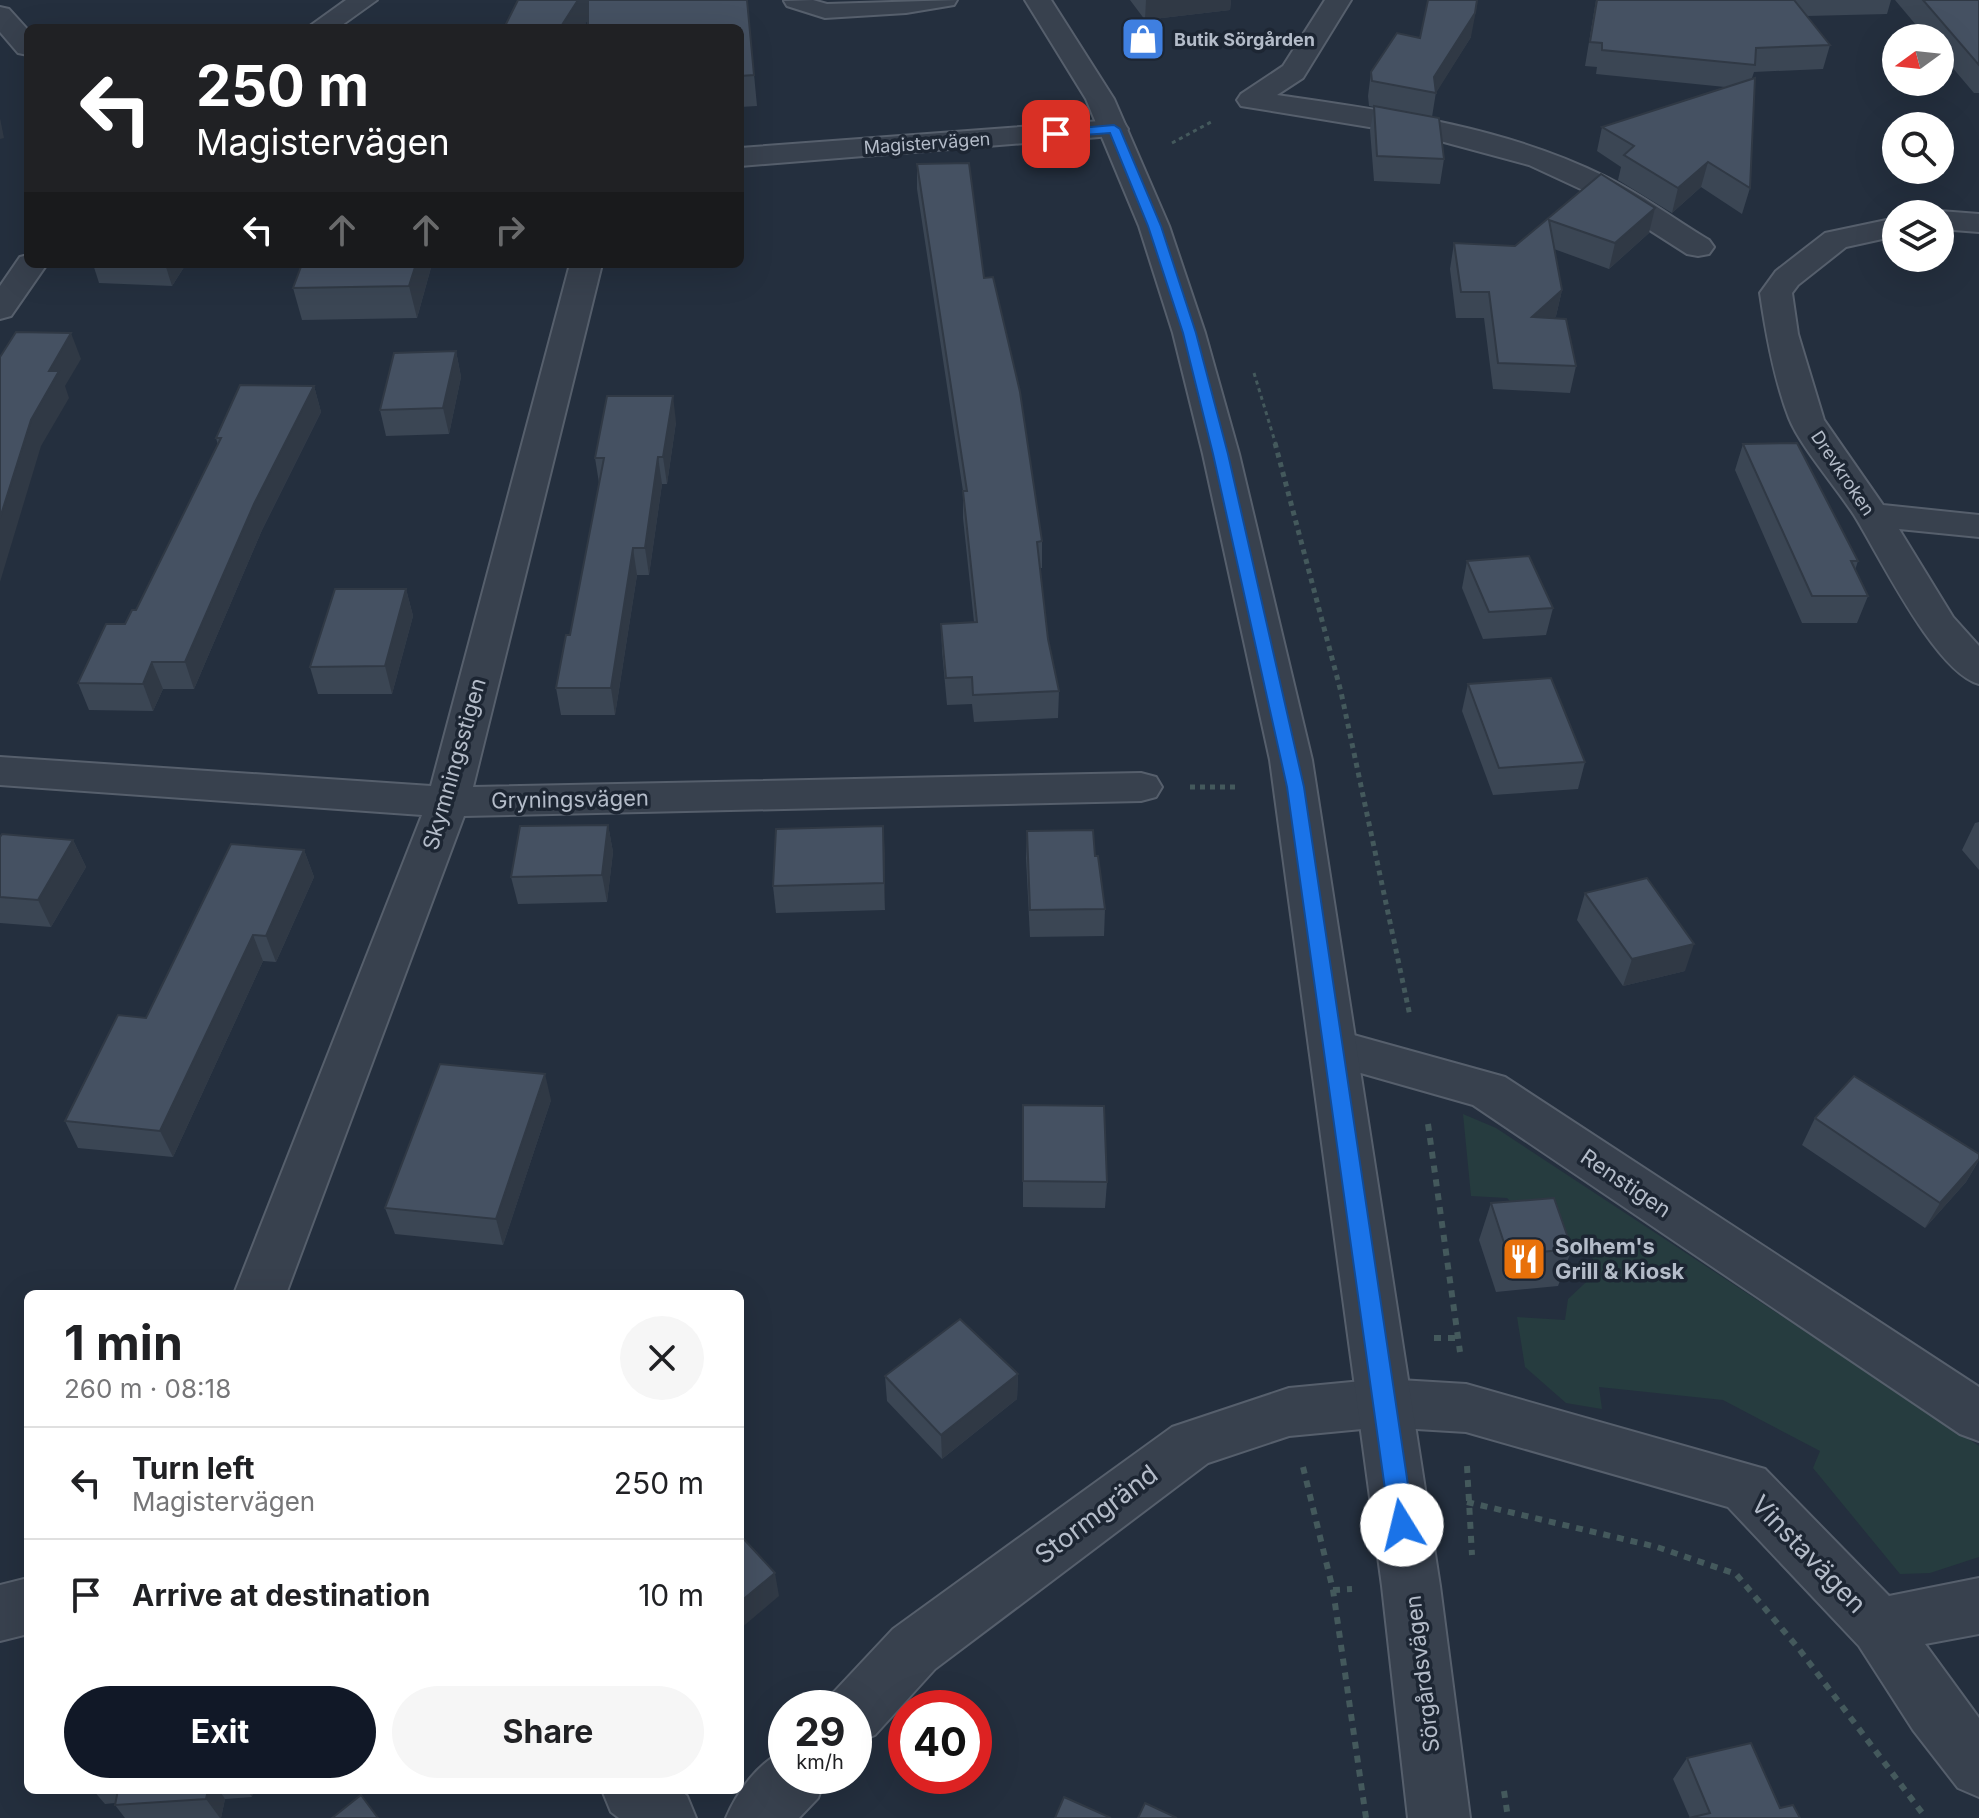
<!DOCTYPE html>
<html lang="en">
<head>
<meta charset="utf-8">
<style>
	:root { --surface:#fff; --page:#f6f6f6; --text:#202124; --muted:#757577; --line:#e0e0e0; --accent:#111827 }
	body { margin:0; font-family:Inter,sans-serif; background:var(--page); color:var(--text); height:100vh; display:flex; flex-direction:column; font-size:30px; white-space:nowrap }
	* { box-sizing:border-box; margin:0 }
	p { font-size:26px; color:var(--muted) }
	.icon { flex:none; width:44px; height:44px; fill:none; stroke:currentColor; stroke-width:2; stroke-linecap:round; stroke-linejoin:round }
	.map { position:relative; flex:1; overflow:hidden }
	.details { position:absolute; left:24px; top:1290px; width:720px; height:504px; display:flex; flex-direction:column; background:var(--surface); border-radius:12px; box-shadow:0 8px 32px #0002 }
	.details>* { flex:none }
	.banner { position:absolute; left:24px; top:24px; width:720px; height:244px; border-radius:12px; box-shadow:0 8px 32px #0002; background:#202124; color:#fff; overflow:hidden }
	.needle { width:52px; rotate:255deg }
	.controls { position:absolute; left:1882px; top:24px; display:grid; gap:16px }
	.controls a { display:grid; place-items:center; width:72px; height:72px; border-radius:50%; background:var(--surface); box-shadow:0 8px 32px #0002; font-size:40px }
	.speed { position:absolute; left:768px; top:1690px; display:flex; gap:16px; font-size:40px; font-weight:700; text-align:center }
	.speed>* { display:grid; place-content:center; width:104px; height:104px; border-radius:50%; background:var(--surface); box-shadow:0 8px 32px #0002; line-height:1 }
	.speed small { font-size:20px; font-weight:400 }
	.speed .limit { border:12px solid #d22; background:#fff; color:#111 }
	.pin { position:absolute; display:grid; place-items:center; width:68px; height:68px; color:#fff; margin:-34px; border-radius:16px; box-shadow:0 4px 12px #0006 }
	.me { position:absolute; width:88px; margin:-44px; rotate:351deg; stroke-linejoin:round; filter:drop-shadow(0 0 6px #0008) }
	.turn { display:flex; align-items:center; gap:28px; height:168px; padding:0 40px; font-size:36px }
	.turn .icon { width:104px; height:104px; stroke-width:2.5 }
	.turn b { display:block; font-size:56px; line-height:68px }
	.lanes { display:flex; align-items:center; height:76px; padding:0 40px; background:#0003; justify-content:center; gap:40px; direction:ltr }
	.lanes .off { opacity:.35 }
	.round { display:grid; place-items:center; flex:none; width:84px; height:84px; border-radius:42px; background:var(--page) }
	.headline { display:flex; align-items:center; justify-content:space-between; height:136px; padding:0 40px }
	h1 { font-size:48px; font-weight:700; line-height:60px }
	.primary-button { display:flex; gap:16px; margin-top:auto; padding:16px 40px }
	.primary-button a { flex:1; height:92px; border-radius:48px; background:var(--accent); color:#fff; font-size:32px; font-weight:700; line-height:92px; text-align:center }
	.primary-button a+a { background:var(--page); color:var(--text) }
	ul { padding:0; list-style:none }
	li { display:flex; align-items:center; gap:24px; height:112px; padding:0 40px; border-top:2px solid var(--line) }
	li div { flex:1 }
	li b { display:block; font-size:30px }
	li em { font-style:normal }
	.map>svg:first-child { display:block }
	.green { fill:#263c3f }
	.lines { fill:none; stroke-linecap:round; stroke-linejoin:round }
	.service-casing { stroke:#565f6c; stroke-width:4 }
	.minor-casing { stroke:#565f6c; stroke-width:4 }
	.tertiary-casing { stroke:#565f6c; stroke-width:4 }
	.path-far2 { stroke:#44595c; stroke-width:3; stroke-dasharray:4 4; stroke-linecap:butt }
	.path-far1 { stroke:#44595c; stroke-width:5; stroke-dasharray:5 5; stroke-linecap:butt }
	.path { stroke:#44595c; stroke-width:6; stroke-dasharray:7 7; stroke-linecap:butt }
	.service { fill:#38414e; fill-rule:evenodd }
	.minor { fill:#38414e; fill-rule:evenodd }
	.tertiary { fill:#38414e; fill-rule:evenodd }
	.wall { fill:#3b4654 }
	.shaded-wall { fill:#303945 }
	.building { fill:#455162; stroke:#303945; stroke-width:2 }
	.route { fill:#1a73e8; stroke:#114b97; stroke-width:2 }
	.labels { text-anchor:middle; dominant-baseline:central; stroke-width:7; stroke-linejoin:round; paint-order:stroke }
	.far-poi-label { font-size:18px; font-weight:bold; fill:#b4bcc9; stroke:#1d2633; text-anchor:start }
	.far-street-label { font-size:18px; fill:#b4bcc9; stroke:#1d2633 }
	.street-label { font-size:22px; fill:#b4bcc9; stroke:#1d2633 }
	.poi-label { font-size:22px; font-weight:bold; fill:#b4bcc9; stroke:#1d2633; text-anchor:start }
	.near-street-label { font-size:26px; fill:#b4bcc9; stroke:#1d2633 }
</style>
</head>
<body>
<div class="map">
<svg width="1979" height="1818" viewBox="0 0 1979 1818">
	<rect width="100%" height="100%" fill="#242f3e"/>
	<!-- green -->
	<path class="green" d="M1463 1114 1496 1128 1979 1446V1557L1930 1573 1900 1574 1813 1468 1820 1451 1723 1400 1599 1387 1602 1409 1566 1403 1525 1367 1517 1317 1565 1320 1568 1299 1598 1271 1591 1255 1539 1231 1507 1198 1471 1196Z"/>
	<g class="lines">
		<!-- service casing -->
		<g class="service-casing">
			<path id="service" d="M813 0 827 4 957 0 954 5 906 13 825 18 787 6 784 1Z"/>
		</g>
		<!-- minor casing -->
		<g class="minor-casing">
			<g id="minor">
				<path d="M346 0H377L338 28H307Z"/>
				<path d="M1325 0H1351L1303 78 1277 95C1387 111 1503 126 1604 176 1641 194 1674 219 1709 240L1714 247 1709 254 1698 256 1687 254 1598 197 1529 165 1418 135 1241 106 1237 100 1241 94 1283 66Z"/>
				<path d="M0 7 9 9 28 30V55L18 53 0 32Z"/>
				<path d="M1114 120 1124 123 1128 129 1124 135 740 166V148Z"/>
				<path d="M1940 211 1979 214V232L1940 229V214H1929Z"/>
				<path d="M1896 218V236L1846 247 1798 285 1792 293 1798 334 1824 420 1883 505 1979 515V537L1899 529 1953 617 1979 646V684C1935 672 1879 555 1854 515 1836 487 1800 446 1789 418 1774 379 1766 334 1760 293L1776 271 1825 233Z"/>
				<path d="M28 255V264H47L11 316 0 319V286L20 257Z"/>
				<path d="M570 264H602L473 787 1141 773 1156 777 1162 787 1156 797 1141 801 464 816 286 1294H234L422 815 0 785V757L431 786Z"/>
				<path d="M1332 1029 1505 1077 1979 1387V1441L1960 1434 1473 1105 1315 1060 1309 1047 1315 1034Z"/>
				<path d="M1383 1379 1466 1384 1765 1469 1889 1596 1979 1578V1634L1925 1644 1979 1718V1797L1958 1788 1913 1730 1859 1646 1728 1507 1466 1432 1383 1427 1289 1436 1208 1463 935 1669 875 1735 854 1744V1708H827L833 1693 893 1629 1172 1427 1289 1388Z"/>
				<path d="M28 1578V1634L0 1641V1585Z"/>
				<path d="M786 1750V1776H826L818 1798 799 1818H726C737 1792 759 1761 786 1750Z"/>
				<path d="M602 1790H680L687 1796 696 1818H619L611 1812Z"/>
			</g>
		</g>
		<!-- tertiary casing -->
		<g class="tertiary-casing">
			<path id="tertiary" d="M1025 0H1051L1114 99 1169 226 1205 333 1239 454 1312 760 1440 1586 1470 1818H1408L1382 1586 1270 760 1203 454 1173 333 1139 226 1086 99Z"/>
		</g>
		<!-- path-far2 -->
		<g class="path-far2">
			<path d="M1172 143 1213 121"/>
			<path d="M1254 373 1276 445"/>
		</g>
		<!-- path-far1 -->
		<g class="path-far1">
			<path d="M1275 443 1341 692 1410 1016"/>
			<path d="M1190 787H1240"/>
		</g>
		<!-- path -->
		<g class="path">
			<path d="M1428 1124 1460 1352"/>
			<path d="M1434 1338H1458"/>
			<path d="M1467 1466 1472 1555"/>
			<path d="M1303 1467 1333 1590 1366 1818"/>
			<path d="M1467 1502 1657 1547 1736 1574 1799 1649 1926 1818"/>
			<path d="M1333 1590 1352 1589"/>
			<path d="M1504 1791 1508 1818"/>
		</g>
		<!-- service -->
		<use href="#service" class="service"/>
		<!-- minor -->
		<use href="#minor" class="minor"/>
		<!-- tertiary -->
		<use href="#tertiary" class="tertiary"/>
	</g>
	<!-- wall -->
	<g class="wall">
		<path d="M747 0 757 106 740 107V28L588 19 583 28H504Z"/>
		<path d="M1130 0H1231L1230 10 1145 20Z"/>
		<path d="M1596 0H1891L1887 14 1807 16 1830 45 1823 69 1754 72 1752 78 1750 188 1742 214 1701 187 1672 213 1618 180 1621 167 1597 151 1602 127 1725 87 1596 74 1597 67 1585 66Z"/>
		<path d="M1895 0H1979V93H1974L1940 53V38H1927Z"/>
		<path d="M1471 37 1436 92 1432 117 1444 159 1440 184 1374 181 1370 130 1374 107 1369 106 1368 96 1371 72 1420 38Z"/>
		<path d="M917 164 984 278 1042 541V568H1040L1048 639 1059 691 1058 718 974 722 972 704 947 705 942 651 941 624 974 622 963 518V491L917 189Z"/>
		<path d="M1601 174 1649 233 1609 269 1554 249 1562 290 1556 316 1554 318 1576 366 1570 393 1493 389 1484 318H1456L1450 269 1454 243 1515 246Z"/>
		<path d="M93 264H186L172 286 99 283Z"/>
		<path d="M302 264H432L417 318 302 320 293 288Z"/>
		<path d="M673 264H717L674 268Z"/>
		<path d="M456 351 461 377 449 434 386 436 380 410Z"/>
		<path d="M314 386 321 412 262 530 194 689H163L153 711 89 710 78 683 136 610 218 445 216 438Z"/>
		<path d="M676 422 667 484H662L649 575H637L615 715H561L556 688 570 635 599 483 595 458Z"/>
		<path d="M1743 444 1858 561 1855 570 1868 596 1857 623H1802L1735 470Z"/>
		<path d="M1467 561 1553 608 1546 635 1483 639 1462 588Z"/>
		<path d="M406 589 413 616 392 694H318L310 667Z"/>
		<path d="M1468 684 1585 762 1578 789 1493 795 1462 711Z"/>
		<path d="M1979 822V870L1962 850 1975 823Z"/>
		<path d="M608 825 613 852 607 902 518 904 511 877Z"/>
		<path d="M883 826 885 910 776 913 773 886Z"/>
		<path d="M1027 831 1095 856 1105 909 1104 936 1030 937 1026 858Z"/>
		<path d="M0 837 73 840 86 867 51 927 0 923Z"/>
		<path d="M304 850 314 877 276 962 263 961 173 1157 78 1148 65 1121 146 1018Z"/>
		<path d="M1585 893 1685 971 1623 986 1577 920Z"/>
		<path d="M551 1100 503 1245 395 1234 385 1208Z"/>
		<path d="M1023 1105 1107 1182 1105 1208 1023 1207Z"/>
		<path d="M1815 1118 1979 1154V1160L1966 1182 1925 1228 1802 1145Z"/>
		<path d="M1491 1203 1572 1249 1558 1286 1496 1292 1479 1240Z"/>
		<path d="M1018 1374 1017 1399 942 1459 887 1401 885 1376Z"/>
		<path d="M1687 1758 1780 1808 1690 1818 1673 1779Z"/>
		<path d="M93 1790H253L252 1797 225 1799 221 1818H125L115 1805V1803L105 1804Z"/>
	</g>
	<!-- shaded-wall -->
	<g class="shaded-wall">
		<path d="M578 0H589L591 14 583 28H560Z"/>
		<path d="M1146 0H1231L1230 10 1145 20Z"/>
		<path d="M1478 0 1471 37 1436 93 1434 77Z"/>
		<path d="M0 118 4 138 0 139Z"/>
		<path d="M1708 162 1701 187 1672 213 1678 188Z"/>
		<path d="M1655 208 1649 233 1609 269 1615 243Z"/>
		<path d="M165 264H186L172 286Z"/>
		<path d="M416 264H432L417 318 409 286Z"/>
		<path d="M1562 290 1556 316 1526 343 1532 317Z"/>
		<path d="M71 333 81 359 65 386 69 398 41 446 0 582V518L31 420 49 371Z"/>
		<path d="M456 351 461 377 449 434 443 408Z"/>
		<path d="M314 386 321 412 262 530 194 689 185 662 254 504Z"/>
		<path d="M673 396 676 422 667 484 663 457Z"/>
		<path d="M658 457 662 484 649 575 645 548Z"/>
		<path d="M633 548 637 575 615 715 611 688Z"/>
		<path d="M406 589 413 616 392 694 385 666Z"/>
		<path d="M152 662 163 689 153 711 143 684Z"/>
		<path d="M608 825 613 852 607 902 602 875Z"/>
		<path d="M883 826 885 853V910L884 883Z"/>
		<path d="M73 840 86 867 51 927 38 900Z"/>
		<path d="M304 850 314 877 276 962 266 936Z"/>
		<path d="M253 935 263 961 173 1157 160 1131Z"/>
		<path d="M1694 944 1685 971 1623 986 1632 959Z"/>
		<path d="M545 1074 551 1100 503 1245 496 1219Z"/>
		<path d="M1979 1159 1966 1182 1925 1228 1940 1203Z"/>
		<path d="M1018 1374 1017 1399 942 1459 941 1435Z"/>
		<path d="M775 1573 779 1596 740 1629V1602Z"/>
		<path d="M208 1790H219L225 1799 221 1818H220L206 1799Z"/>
		<path d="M247 1790H253L252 1797Z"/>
	</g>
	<!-- building -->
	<g class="building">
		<path d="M518 0H578L560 28H504Z"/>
		<path d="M588 0H747L754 75 740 76V28H588Z"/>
		<path d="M1428 0H1477L1475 13 1434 77 1436 93 1372 81 1371 72 1397 33 1420 38Z"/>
		<path d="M1597 0H1794L1830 45 1756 48 1755 65 1602 50V43L1590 42Z"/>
		<path d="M1923 0H1979V65Z"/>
		<path d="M1755 78 1750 188 1708 162 1678 188 1624 155 1634 146 1602 127Z"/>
		<path d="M1374 106 1439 118 1444 159 1377 156Z"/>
		<path d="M969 163 984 278 993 277 1020 392 1042 541 1037 542 1048 639 1059 691 973 695 972 677 946 678 941 624 977 622 963 491H967L917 164Z"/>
		<path d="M1601 174 1655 208 1615 243 1549 220 1562 290 1532 317 1566 319 1576 366 1498 363 1489 292H1461L1454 243 1515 246Z"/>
		<path d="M302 264H416L409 286 293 288Z"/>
		<path d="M16 332 71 333 49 371H59L31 420 0 518V357Z"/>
		<path d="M456 351 443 408 380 410 394 353Z"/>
		<path d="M240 385 314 386 254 504 185 662H152L143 684 78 683 106 624H125L132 610H136L221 438H216Z"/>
		<path d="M607 396H673L663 457H658L645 548H633L611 688H556L566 635H570L604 458H595Z"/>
		<path d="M1797 443 1858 561H1851L1868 596H1812L1743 444Z"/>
		<path d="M1529 556 1553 608 1489 612 1467 561Z"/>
		<path d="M335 589H406L385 666 310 667Z"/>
		<path d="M1551 678 1585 762 1499 768 1468 684Z"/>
		<path d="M608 825 602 875 511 877 520 826Z"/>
		<path d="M883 826 884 883 773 886 776 829Z"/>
		<path d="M1093 830 1095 856H1098L1105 909 1030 910 1027 831Z"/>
		<path d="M2 834 73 840 38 900 0 897V837Z"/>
		<path d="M231 844 304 850 266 936 253 935 160 1131 65 1121 118 1015 146 1018Z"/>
		<path d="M1647 878 1694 944 1632 959 1585 893Z"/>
		<path d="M440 1064 545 1074 496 1219 385 1208Z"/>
		<path d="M1854 1076 1979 1154V1159L1940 1203 1815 1118Z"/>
		<path d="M1023 1105 1104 1106 1107 1182 1023 1181Z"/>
		<path d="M1554 1198 1572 1249 1508 1255 1491 1203Z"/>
		<path d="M960 1319 1018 1374 941 1435 885 1376Z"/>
		<path d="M740 1535 775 1573 740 1602Z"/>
		<path d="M1751 1743 1780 1808 1793 1805 1800 1818H1689L1710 1813 1687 1758Z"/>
		<path d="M118 1790H208L206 1799 115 1805Z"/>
		<path d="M361 1795 378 1818H332Z"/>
		<path d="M1064 1797 1111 1818H1055Z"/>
		<path d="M1145 1803 1177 1818H1138Z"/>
	</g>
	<!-- route -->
	<path class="route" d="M1114 125 1120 129 1161 226 1196 333 1228 454 1304 787 1414 1525 1410 1532 1402 1536 1394 1532 1390 1525 1287 787 1213 454 1183 333 1148 226 1110 133 1056 137 1050 134 1056 130Z"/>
	<!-- icons -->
	<defs>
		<g id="shop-square" transform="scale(2.3)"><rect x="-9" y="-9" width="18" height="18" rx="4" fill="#3f7fe0" stroke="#1d2633"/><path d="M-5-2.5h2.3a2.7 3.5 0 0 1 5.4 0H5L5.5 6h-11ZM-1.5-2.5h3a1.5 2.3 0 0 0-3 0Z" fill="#fff"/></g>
		<g id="restaurant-square" transform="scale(2.3)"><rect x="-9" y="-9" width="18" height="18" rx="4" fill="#e8710a" stroke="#1d2633"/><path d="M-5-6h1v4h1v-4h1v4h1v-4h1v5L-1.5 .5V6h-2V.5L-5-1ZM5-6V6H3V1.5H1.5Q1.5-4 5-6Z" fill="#fff"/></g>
	</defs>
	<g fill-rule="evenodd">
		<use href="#shop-square" x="1143" y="39"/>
		<use href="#restaurant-square" x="1524" y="1259"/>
	</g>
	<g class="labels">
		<!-- far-poi labels -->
		<g class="far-poi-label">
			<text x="1174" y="39">Butik Sörgården</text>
		</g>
		<!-- far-street labels -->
		<g class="far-street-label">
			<text transform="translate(927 143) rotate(-4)">Magistervägen</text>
			<text transform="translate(1843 473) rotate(56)">Drevkroken</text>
		</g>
		<!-- street labels -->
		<g class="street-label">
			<text transform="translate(454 764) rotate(-74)">Skymningsstigen</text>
			<text transform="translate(570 799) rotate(-1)">Gryningsvägen</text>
			<text transform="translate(1626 1183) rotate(34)">Renstigen</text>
			<text transform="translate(1422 1674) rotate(-97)">Sörgårdsvägen</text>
		</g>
		<!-- poi labels -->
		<g class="poi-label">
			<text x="1555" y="1246">Solhem's<tspan x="1555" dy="25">Grill &amp; Kiosk</tspan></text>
		</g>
		<!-- near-street labels -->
		<g class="near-street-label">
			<text transform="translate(1096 1514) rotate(-37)">Stormgränd</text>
			<text transform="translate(1809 1554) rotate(46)">Vinstavägen</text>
		</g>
	</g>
</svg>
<div class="controls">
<a><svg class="needle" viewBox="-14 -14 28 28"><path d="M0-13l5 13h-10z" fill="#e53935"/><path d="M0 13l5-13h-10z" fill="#757577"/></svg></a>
<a><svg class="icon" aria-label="search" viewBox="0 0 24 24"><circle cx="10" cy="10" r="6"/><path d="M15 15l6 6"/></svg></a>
<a><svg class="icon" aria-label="layers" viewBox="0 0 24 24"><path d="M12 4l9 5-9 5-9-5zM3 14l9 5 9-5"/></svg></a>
</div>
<div class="speed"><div>29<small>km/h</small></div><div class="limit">40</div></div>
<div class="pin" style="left:1056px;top:134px;background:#d93025"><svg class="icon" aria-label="arrive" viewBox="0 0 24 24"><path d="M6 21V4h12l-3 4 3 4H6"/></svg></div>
<svg class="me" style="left:1402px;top:1525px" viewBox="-20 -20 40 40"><circle r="19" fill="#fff"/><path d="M0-13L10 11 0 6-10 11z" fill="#1a73e8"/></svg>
<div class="banner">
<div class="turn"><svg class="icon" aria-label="left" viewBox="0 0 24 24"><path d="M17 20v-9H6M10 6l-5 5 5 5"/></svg><div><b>250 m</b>Magistervägen</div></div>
<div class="lanes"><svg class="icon" aria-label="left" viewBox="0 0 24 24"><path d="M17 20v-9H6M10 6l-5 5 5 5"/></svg><svg class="icon off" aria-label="ahead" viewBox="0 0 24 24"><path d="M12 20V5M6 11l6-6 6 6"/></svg><svg class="icon off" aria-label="ahead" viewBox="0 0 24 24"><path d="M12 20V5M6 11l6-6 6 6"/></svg><svg class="icon off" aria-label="right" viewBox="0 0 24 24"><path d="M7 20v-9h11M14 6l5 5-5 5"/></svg></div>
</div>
<section class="details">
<div class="headline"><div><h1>1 min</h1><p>260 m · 08:18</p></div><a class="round"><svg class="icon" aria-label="close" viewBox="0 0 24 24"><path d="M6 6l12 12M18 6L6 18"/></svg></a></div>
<ul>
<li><svg class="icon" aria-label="left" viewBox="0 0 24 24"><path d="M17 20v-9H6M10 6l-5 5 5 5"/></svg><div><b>Turn left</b><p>Magistervägen</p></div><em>250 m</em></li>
<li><svg class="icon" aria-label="arrive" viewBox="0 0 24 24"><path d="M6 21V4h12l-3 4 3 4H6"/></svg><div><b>Arrive at destination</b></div><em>10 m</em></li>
</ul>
<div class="primary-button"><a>Exit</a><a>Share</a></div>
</section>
</div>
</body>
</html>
